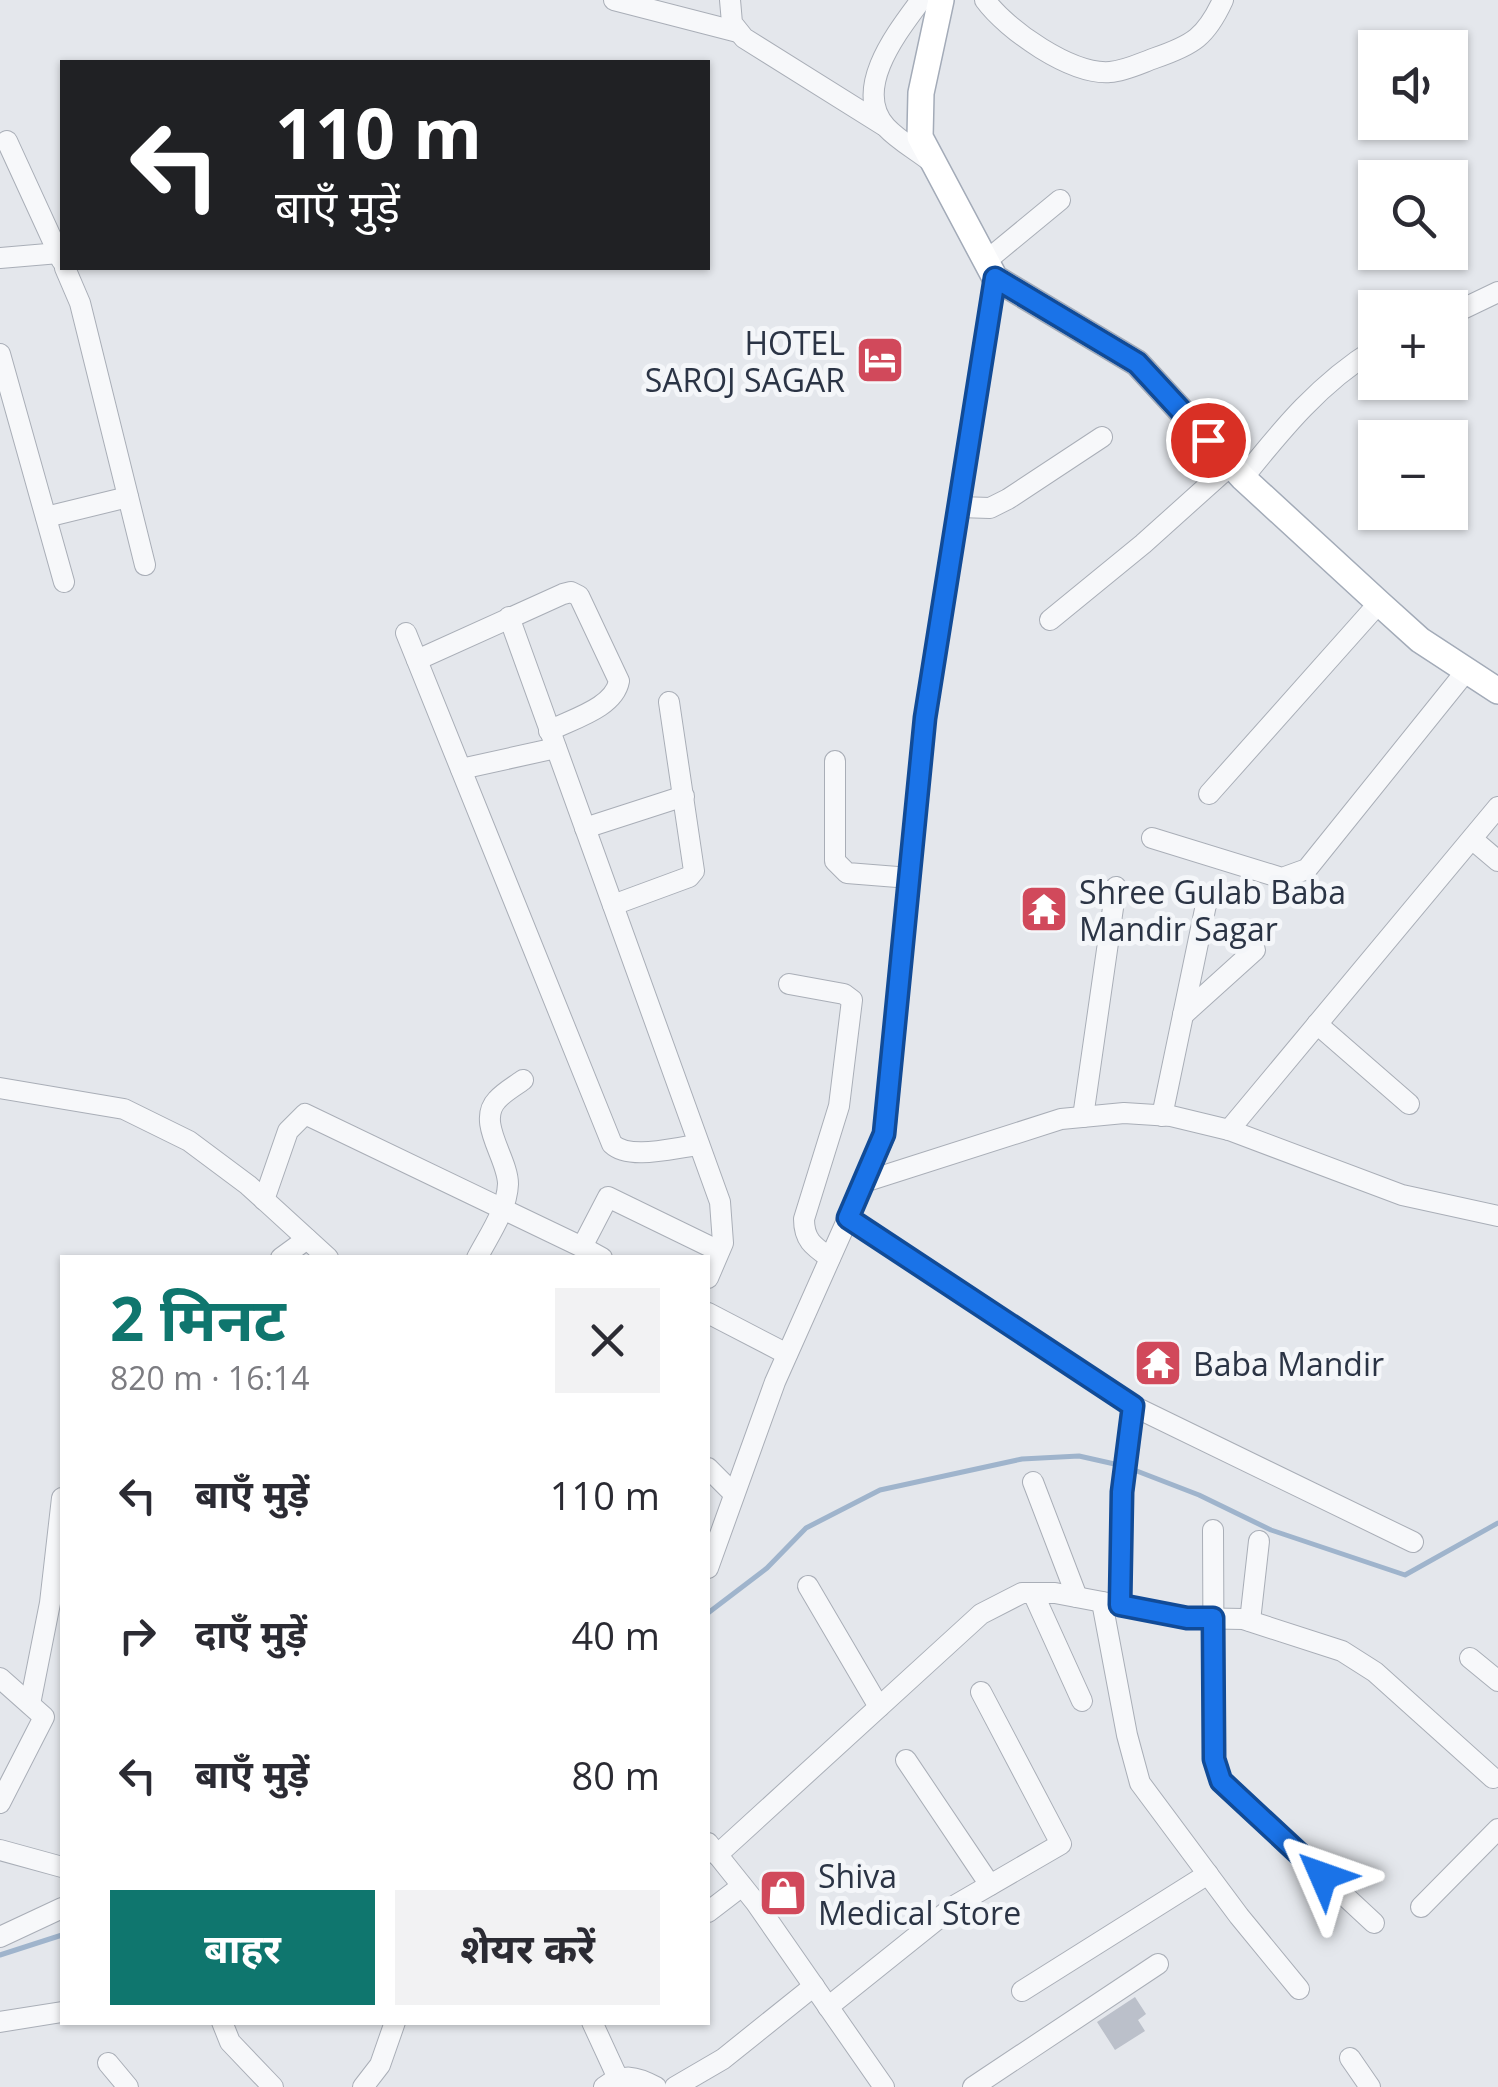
<!DOCTYPE html>
<html lang="hi">
<head>
<meta charset="utf-8">
<style>
	:root { --surface:#fff; --page:#f2f2f3; --text:#2b2b33; --muted:#7c7c81; --accent:#0f766e }
	body { margin:0; font-family:"Open Sans","Noto Sans Devanagari",sans-serif; background:var(--page); color:var(--text); height:100vh; display:flex; flex-direction:column; font-size:38px; white-space:nowrap }
	* { box-sizing:border-box; margin:0 }
	p { font-size:32px; color:var(--muted) }
	.icon { flex:none; width:55px; height:55px; fill:none; stroke:currentColor; stroke-width:2; stroke-linecap:round; stroke-linejoin:round }
	.map { position:relative; flex:1; overflow:hidden }
	.drawer { position:absolute; left:60px; top:1255px; width:650px; height:770px; display:flex; flex-direction:column; background:var(--surface); border-radius:0px; box-shadow:0 2px 8px #0004 }
	.drawer>* { flex:none }
	.guide { position:absolute; left:60px; top:60px; width:650px; height:210px; border-radius:0px; box-shadow:0 2px 8px #0004; background:#202124; color:#fff; overflow:hidden }
	.buttons { position:absolute; left:1358px; top:30px; display:grid; gap:20px }
	.buttons a { display:grid; place-items:center; width:110px; height:110px; border-radius:0px; background:var(--surface); box-shadow:0 2px 8px #0004; font-size:50px }
	.pin { position:absolute; display:grid; place-items:center; width:85px; height:85px; color:#fff; margin:-42px; border:5px solid #fff; border-radius:50%; box-shadow:0 2px 10px #0007 }
	.me { position:absolute; width:110px; margin:-55px; rotate:313deg; stroke-linejoin:round; filter:drop-shadow(0 0 8px #0008) }
	.turn { display:flex; align-items:center; gap:35px; height:210px; padding:0 50px; font-size:45px }
	.turn .icon { width:130px; height:130px; stroke-width:2.5 }
	.turn b { display:block; font-size:70px; line-height:85px }
	.round { display:grid; place-items:center; flex:none; width:105px; height:105px; border-radius:0px; background:var(--page) }
	.overview { display:flex; align-items:center; justify-content:space-between; height:170px; padding:0 50px }
	h1 { font-size:60px; font-weight:700; line-height:75px; color:var(--accent) }
	.button { display:flex; gap:20px; margin-top:auto; padding:20px 50px }
	.button a { flex:1; height:115px; border-radius:0px; background:var(--accent); color:#fff; font-size:40px; font-weight:700; line-height:115px; text-align:center }
	.button a+a { background:var(--page); color:var(--text) }
	ul { padding:0; list-style:none }
	li { display:flex; align-items:center; gap:30px; height:140px; padding:0 50px }
	li div { flex:1 }
	li b { display:block; font-size:38px }
	li em { font-style:normal }
	.map>svg:first-child { display:block }
	.lines { fill:none; stroke-linecap:round; stroke-linejoin:round }
	.stream { stroke:#9fb4cc; stroke-width:5 }
	.building { fill:#bbc0ca }
	.minor-casing { stroke:#a9aeb7; stroke-width:22 }
	.major-casing { stroke:#a3abb8; stroke-width:28 }
	.minor { stroke:#f7f8fa; stroke-width:20 }
	.major { stroke:#fff; stroke-width:25 }
	.route-casing { stroke:#114b97; stroke-width:25 }
	.route { stroke:#1a73e8; stroke-width:18 }
	.labels { text-anchor:middle; dominant-baseline:central; stroke-width:10; stroke-linejoin:round; paint-order:stroke }
	.poi-label { font-size:32px; fill:#2b3445; stroke:#f4f6f9; text-anchor:start }
</style>
</head>
<body>
<div class="map">
<svg width="1498" height="2087" viewBox="0 0 1498 2087">
	<rect width="100%" height="100%" fill="#e4e7ec"/>
	<g class="lines">
		<!-- stream -->
		<g class="stream">
			<path d="M1129 1468 1199 1495 1271 1530 1405 1575 1498 1523"/>
			<path d="M708 1613 767 1568 806 1528 880 1490 1022 1459 1079 1456 1119 1465"/>
			<path d="M0 1955 62 1935"/>
		</g>
	</g>
	<!-- building -->
	<path class="building" d="M1135 1997 1146 2014 1138 2020 1145 2031 1115 2050 1097 2022Z"/>
	<g class="lines">
		<!-- minor casing -->
		<g class="minor-casing">
			<g id="minor">
				<path d="M614 0 738 32"/>
				<path d="M730 0 732 23 744 38 883 125"/>
				<path d="M921 0C899 30 851 89 886 127 898 140 916 150 930 161"/>
				<path d="M985 0C1007 30 1071 75 1110 72 1125 71 1141 63 1155 58 1193 45 1206 37 1223 0"/>
				<path d="M7 141 62 261"/>
				<path d="M0 258 59 253"/>
				<path d="M986 261 1060 200"/>
				<path d="M65 268 80 303 145 565"/>
				<path d="M1450 315 1498 292"/>
				<path d="M0 354 64 582"/>
				<path d="M1243 478C1283 428 1320 383 1375 349"/>
				<path d="M959 507 990 508 1008 499 1102 437"/>
				<path d="M46 517 128 497"/>
				<path d="M509 617 720 1202 723 1243 708 1278"/>
				<path d="M1050 620 1143 544 1231 465"/>
				<path d="M406 633 612 1144C630 1161 676 1147 699 1145"/>
				<path d="M417 660 563 594 571 592 579 596 619 681C614 708 572 719 549 731"/>
				<path d="M835 761V861L847 873 910 878"/>
				<path d="M461 769 556 748"/>
				<path d="M1209 794 1379 603"/>
				<path d="M585 828 684 796"/>
				<path d="M1152 838 1282 878 1307 869 1467 670"/>
				<path d="M1472 839 1498 861"/>
				<path d="M613 905 689 877 694 871 669 702"/>
				<path d="M789 984 844 994 852 1000 839 1106 804 1219C804 1240 813 1246 830 1258"/>
				<path d="M1183 1015 1255 950"/>
				<path d="M1317 1024 1409 1104"/>
				<path d="M0 1088 124 1109 189 1141 248 1185 328 1258"/>
				<path d="M1162 1116 1208 895"/>
				<path d="M1083 1117 1116 887"/>
				<path d="M1229 1130 1498 807"/>
				<path d="M864 1182 1061 1119 1124 1113 1171 1116 1229 1130 1402 1195 1498 1216"/>
				<path d="M264 1200 288 1131 305 1114 582 1247 608 1197 719 1251"/>
				<path d="M848 1218 1133 1406 1413 1542"/>
				<path d="M582 1247 602 1258"/>
				<path d="M281 1258 307 1239"/>
				<path d="M477 1258C489 1235 507 1210 508 1184 508 1158 476 1122 497 1100 504 1092 515 1086 523 1080"/>
				<path d="M708 1313 787 1354"/>
				<path d="M708 1468 734 1494"/>
				<path d="M1033 1482 1077 1597"/>
				<path d="M1213 1530 1214 1759 1221 1781 1374 1923"/>
				<path d="M708 1568 775 1382 885 1135 925 718 995 278"/>
				<path d="M808 1586 879 1707"/>
				<path d="M1033 1593 1082 1701"/>
				<path d="M1102 1602 1127 1735 1140 1783 1239 1916 1299 1989"/>
				<path d="M1120 1605 1122 1492 1133 1406"/>
				<path d="M1250 1621 1259 1541"/>
				<path d="M1470 1658 1498 1681"/>
				<path d="M0 1678 44 1717 0 1803"/>
				<path d="M30 1704 50 1603 62 1498"/>
				<path d="M906 1760 990 1885"/>
				<path d="M708 1843 756 1903 884 2087"/>
				<path d="M0 1850 62 1867"/>
				<path d="M717 1855 981 1614 1022 1593H1055L1187 1618 1243 1619 1342 1651 1375 1672 1493 1778"/>
				<path d="M1421 1907 1498 1829"/>
				<path d="M708 1912 742 1886"/>
				<path d="M0 1937 62 1908"/>
				<path d="M1022 1991 1208 1874"/>
				<path d="M828 2007 954 1906 1061 1844 981 1692"/>
				<path d="M0 2022 62 2012"/>
				<path d="M222 2022 230 2042 273 2087"/>
				<path d="M592 2022 622 2087"/>
				<path d="M1350 2058 1370 2087"/>
				<path d="M108 2063 128 2087"/>
				<path d="M363 2087 380 2065 395 2022"/>
				<path d="M604 2087C623 2073 636 2076 656 2087"/>
				<path d="M675 2087 723 2059 814 1986"/>
				<path d="M973 2087 1158 1964"/>
			</g>
		</g>
		<!-- major casing -->
		<g class="major-casing">
			<path id="major" d="M941 0 921 93 920 137 995 278 1137 363 1243 478 1379 603 1420 640 1498 691"/>
		</g>
		<!-- minor -->
		<use href="#minor" class="minor"/>
		<!-- major -->
		<use href="#major" class="major"/>
	</g>
	<g class="lines">
		<!-- route casing -->
		<g class="route-casing">
			<path id="route" d="M1208 440 1137 363 995 278 925 718 884 1134 848 1218 1133 1406 1122 1492 1120 1605 1187 1618H1213L1214 1759 1221 1781 1323 1876"/>
		</g>
		<!-- route -->
		<use href="#route" class="route"/>
	</g>
	<!-- icons -->
	<defs>
		<g id="hotel-square" transform="scale(2.5)"><rect x="-9" y="-9" width="18" height="18" rx="4" fill="#d1495b" stroke="#f4f6f9"/><path d="M-6-4.5h1.5V1H6V5H4.5V3h-9V5H-6ZM-4 0a1.8 1.8 0 1 1 3.6 0ZM.5 0V-2.5h3Q6-2.5 6 0Z" fill="#fff"/></g>
		<g id="temple-square" transform="scale(2.5)"><rect x="-9" y="-9" width="18" height="18" rx="4" fill="#d1495b" stroke="#f4f6f9"/><path d="M0-6L5-2H3V0L6.5 2.5H4V6H1.5V3h-3V6H-4V2.5H-6.5L-3 0V-2H-5Z" fill="#fff"/></g>
		<g id="shop-square" transform="scale(2.5)"><rect x="-9" y="-9" width="18" height="18" rx="4" fill="#d1495b" stroke="#f4f6f9"/><path d="M-5-2.5h2.3a2.7 3.5 0 0 1 5.4 0H5L5.5 6h-11ZM-1.5-2.5h3a1.5 2.3 0 0 0-3 0Z" fill="#fff"/></g>
	</defs>
	<g fill-rule="evenodd">
		<use href="#hotel-square" x="880" y="360"/>
		<use href="#temple-square" x="1044" y="909"/>
		<use href="#temple-square" x="1158" y="1363"/>
		<use href="#shop-square" x="783" y="1893"/>
	</g>
	<g class="labels">
		<!-- poi labels -->
		<g class="poi-label">
			<text x="845" y="342" text-anchor="end">HOTEL<tspan x="845" dy="37">SAROJ SAGAR</tspan></text>
			<text x="1079" y="891">Shree Gulab Baba<tspan x="1079" dy="37">Mandir Sagar</tspan></text>
			<text x="1193" y="1363">Baba Mandir</text>
			<text x="818" y="1875">Shiva<tspan x="818" dy="37">Medical Store</tspan></text>
		</g>
	</g>
</svg>
<div class="buttons">
<a><svg class="icon" aria-label="sound" viewBox="0 0 24 24"><path d="M4 9h4l5-4v14l-5-4H4zM17 9q2 3 0 6"/></svg></a>
<a><svg class="icon" aria-label="search" viewBox="0 0 24 24"><circle cx="10" cy="10" r="6"/><path d="M15 15l6 6"/></svg></a>
<a>+</a>
<a>−</a>
</div>
<div class="pin" style="left:1208px;top:440px;background:#d93025"><svg class="icon" aria-label="arrive" viewBox="0 0 24 24"><path d="M6 21V4h12l-3 4 3 4H6"/></svg></div>
<svg class="me" style="left:1323px;top:1876px" viewBox="-20 -20 40 40"><path d="M0-17L14 15 0 8-14 15z" fill="#1a73e8" stroke="#fff" stroke-width="4"/></svg>
<div class="guide">
<div class="turn"><svg class="icon" aria-label="left" viewBox="0 0 24 24"><path d="M17 20v-9H6M10 6l-5 5 5 5"/></svg><div><b>110 m</b>बाएँ मुड़ें</div></div>
</div>
<section class="drawer">
<div class="overview"><div><h1>2 मिनट</h1><p>820 m · 16:14</p></div><a class="round"><svg class="icon" aria-label="close" viewBox="0 0 24 24"><path d="M6 6l12 12M18 6L6 18"/></svg></a></div>
<ul>
<li><svg class="icon" aria-label="left" viewBox="0 0 24 24"><path d="M17 20v-9H6M10 6l-5 5 5 5"/></svg><div><b>बाएँ मुड़ें</b></div><em>110 m</em></li>
<li><svg class="icon" aria-label="right" viewBox="0 0 24 24"><path d="M7 20v-9h11M14 6l5 5-5 5"/></svg><div><b>दाएँ मुड़ें</b></div><em>40 m</em></li>
<li><svg class="icon" aria-label="left" viewBox="0 0 24 24"><path d="M17 20v-9H6M10 6l-5 5 5 5"/></svg><div><b>बाएँ मुड़ें</b></div><em>80 m</em></li>
</ul>
<div class="button"><a>बाहर</a><a>शेयर करें</a></div>
</section>
</div>
</body>
</html>
